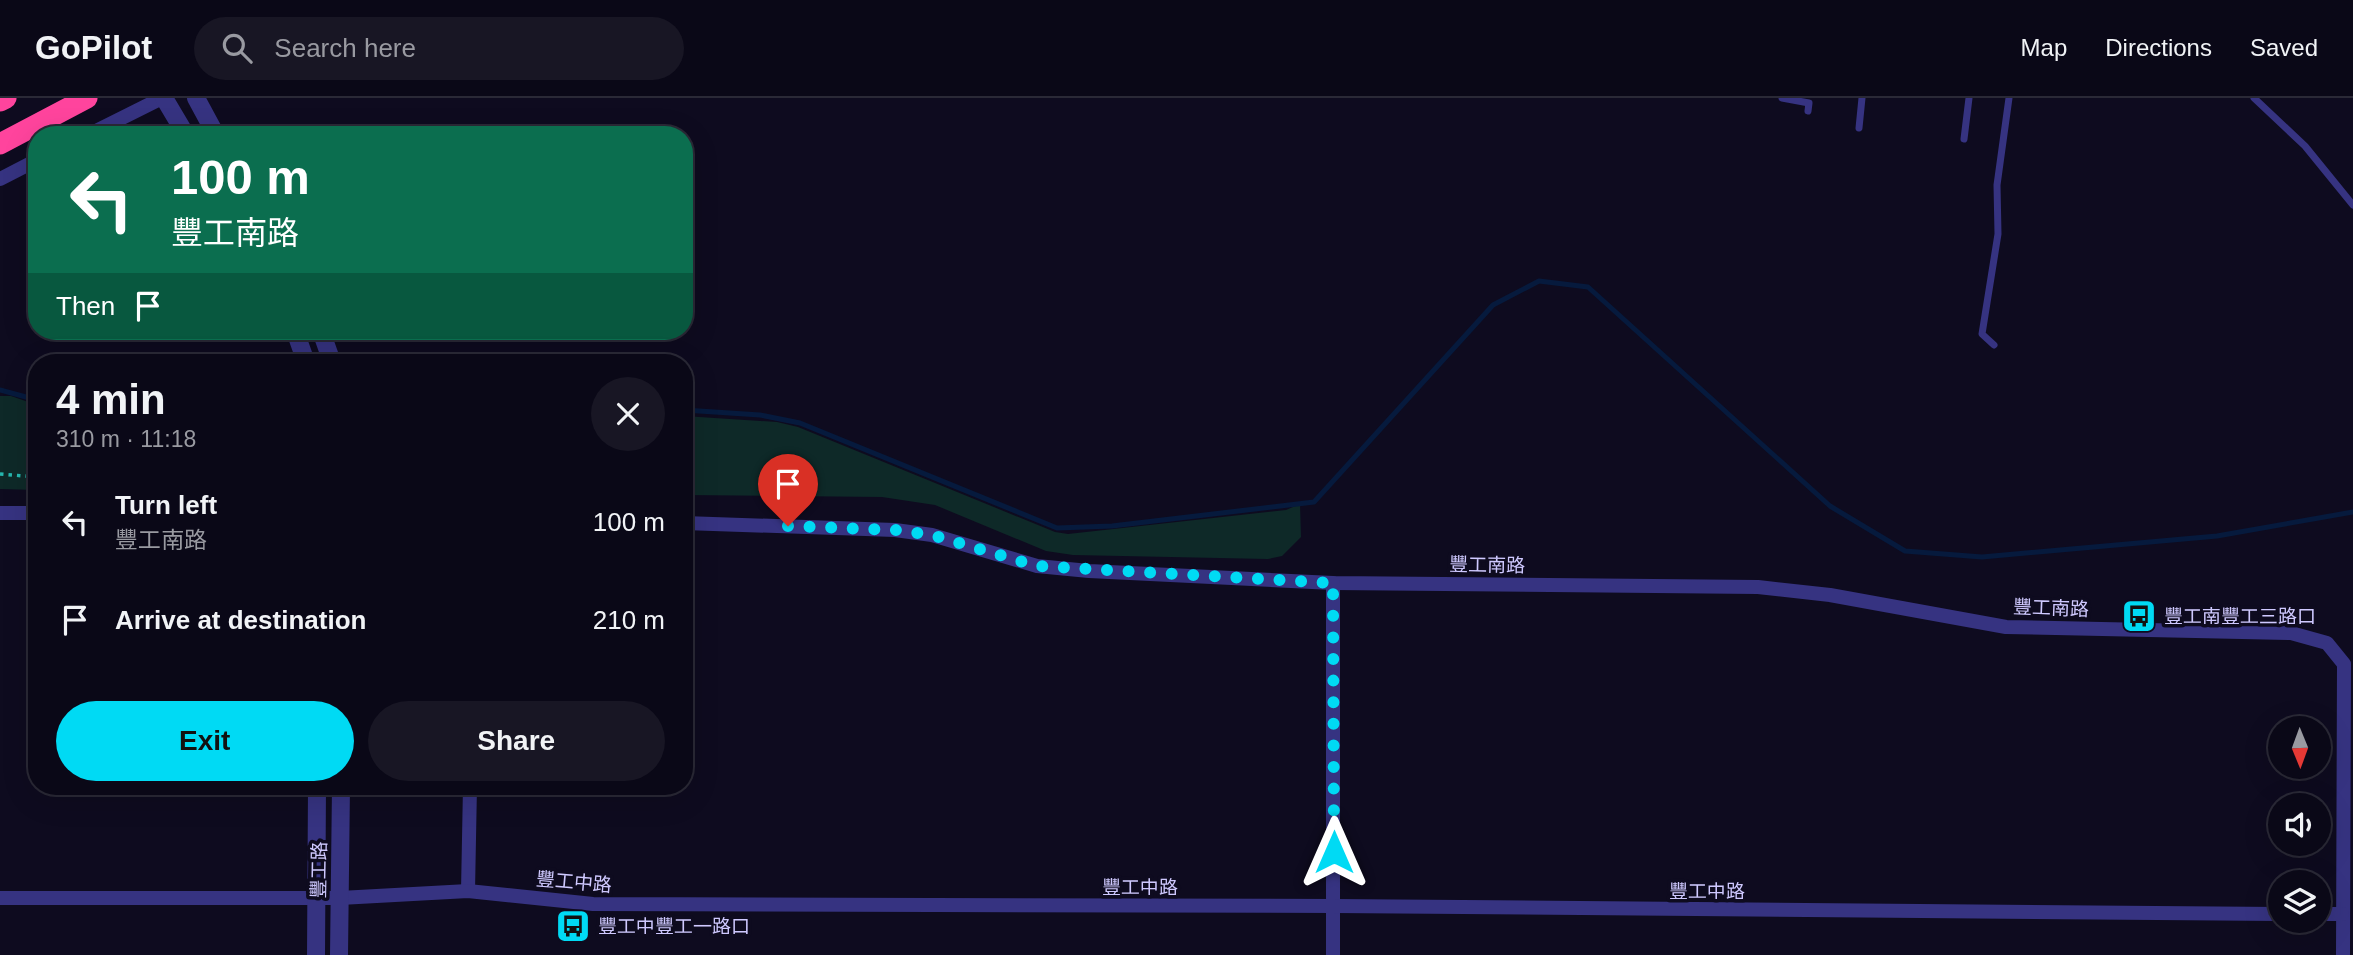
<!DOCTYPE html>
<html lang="en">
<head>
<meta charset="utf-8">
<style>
	:root { --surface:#0a0817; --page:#181624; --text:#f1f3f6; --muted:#999aa1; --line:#2a2936; --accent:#00daf4 }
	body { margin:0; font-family:Arial,"Noto Sans TC",sans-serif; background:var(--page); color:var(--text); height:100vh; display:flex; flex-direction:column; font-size:26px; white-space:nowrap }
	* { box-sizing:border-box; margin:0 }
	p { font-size:23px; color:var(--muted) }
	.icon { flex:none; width:38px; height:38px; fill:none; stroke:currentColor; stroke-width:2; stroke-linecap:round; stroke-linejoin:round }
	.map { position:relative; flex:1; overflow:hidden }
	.details { position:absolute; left:28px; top:256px; width:665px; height:441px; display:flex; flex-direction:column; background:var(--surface); border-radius:28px; box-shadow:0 7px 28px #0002,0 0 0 2px var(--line) }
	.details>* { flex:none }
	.banner { position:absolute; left:28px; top:28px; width:665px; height:214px; border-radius:28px; box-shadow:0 7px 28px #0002,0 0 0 2px var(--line); background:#0b6e4f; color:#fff; overflow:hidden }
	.needle { width:46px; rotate:179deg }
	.buttons { position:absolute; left:2268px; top:618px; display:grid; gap:14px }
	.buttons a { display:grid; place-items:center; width:63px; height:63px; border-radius:50%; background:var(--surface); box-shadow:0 7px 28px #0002,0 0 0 2px var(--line); font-size:35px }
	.pin { position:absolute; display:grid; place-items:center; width:60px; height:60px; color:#fff; margin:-72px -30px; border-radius:50% 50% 50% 0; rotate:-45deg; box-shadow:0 0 7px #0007 }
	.pin .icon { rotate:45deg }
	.me { position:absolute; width:77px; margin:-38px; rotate:0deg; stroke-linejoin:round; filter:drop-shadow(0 0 5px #0008) }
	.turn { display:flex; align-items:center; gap:24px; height:147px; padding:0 28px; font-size:32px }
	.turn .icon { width:91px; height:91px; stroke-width:2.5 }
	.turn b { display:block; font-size:49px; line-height:60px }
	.then { display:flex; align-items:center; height:66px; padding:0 28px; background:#0003; gap:14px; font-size:26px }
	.round { display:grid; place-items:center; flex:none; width:74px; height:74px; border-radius:37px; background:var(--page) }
	.summary { display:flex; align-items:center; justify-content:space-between; height:119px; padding:0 28px }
	h1 { font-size:42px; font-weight:700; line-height:52px }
	.primary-button { display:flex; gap:14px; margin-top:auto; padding:14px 28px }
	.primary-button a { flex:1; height:80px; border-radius:42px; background:var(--accent); color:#111; font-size:28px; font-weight:700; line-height:80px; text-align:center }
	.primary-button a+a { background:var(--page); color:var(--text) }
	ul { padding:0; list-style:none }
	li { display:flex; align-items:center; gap:21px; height:98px; padding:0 28px }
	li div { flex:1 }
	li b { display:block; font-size:26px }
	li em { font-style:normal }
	header { display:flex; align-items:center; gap:42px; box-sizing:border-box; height:98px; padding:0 35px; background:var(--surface); border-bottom:2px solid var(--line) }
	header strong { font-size:33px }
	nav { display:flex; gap:38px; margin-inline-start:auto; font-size:24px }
	.search { width:490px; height:63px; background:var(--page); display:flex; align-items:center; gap:18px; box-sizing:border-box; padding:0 24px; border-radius:38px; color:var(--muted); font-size:26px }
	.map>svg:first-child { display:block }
	.green { fill:#0e2928 }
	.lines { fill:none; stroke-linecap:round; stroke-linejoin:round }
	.stream { stroke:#061a3d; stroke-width:5 }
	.path { stroke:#26b6ae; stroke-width:3.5; stroke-dasharray:3.5 5; stroke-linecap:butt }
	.service { stroke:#363381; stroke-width:7 }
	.minor { stroke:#363381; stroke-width:14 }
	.tertiary { stroke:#363381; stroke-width:18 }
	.motorway { stroke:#ff449d; stroke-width:21 }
	.route { stroke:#00daf4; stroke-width:12; stroke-dasharray:0 21.6 }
	.labels { text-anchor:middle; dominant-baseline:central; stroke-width:7; stroke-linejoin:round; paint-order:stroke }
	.street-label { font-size:19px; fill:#cfc9ff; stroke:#0e0b1f }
	.poi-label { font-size:19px; fill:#cfc9ff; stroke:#0e0b1f; text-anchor:start }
</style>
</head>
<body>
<header>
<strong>GoPilot</strong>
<div class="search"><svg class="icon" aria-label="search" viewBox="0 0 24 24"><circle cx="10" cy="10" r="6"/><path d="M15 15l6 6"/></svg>Search here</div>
<nav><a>Map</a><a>Directions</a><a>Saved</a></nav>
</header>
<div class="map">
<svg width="2353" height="857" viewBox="0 0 2353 857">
	<rect width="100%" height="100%" fill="#0e0b1f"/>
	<!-- green -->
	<g class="green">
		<path d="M0 298H11L37 307V392L0 391Z"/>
		<path d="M684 318 777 324 798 329 1055 434 1068 436 1286 412 1300 406 1301 439 1282 458 1268 461 1073 457 1046 453 935 407 882 399 684 397Z"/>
	</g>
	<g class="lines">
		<!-- stream -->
		<g class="stream">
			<path d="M0 292 37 302"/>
			<path d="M684 312 760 317 800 325 1057 430 1112 428 1314 404 1493 207 1539 183 1588 189 1830 408 1905 453 1982 459 2217 438 2353 414"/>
		</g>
		<!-- path -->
		<path class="path" d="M0 376 37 379"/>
		<!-- service -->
		<g class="service">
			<path d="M1782 0 1809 5 1808 13"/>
			<path d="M2254 0 2305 48 2353 107"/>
			<path d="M1859 30 1862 0"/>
			<path d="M1964 41 1969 0"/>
			<path d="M1994 247 1982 236 1998 136 1997 87 2009 0"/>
		</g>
		<!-- minor -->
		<g class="minor">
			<path d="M88 37 162 0"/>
			<path d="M0 81 37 62"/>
			<path d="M0 415H37"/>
			<path d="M684 425 895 432 932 437 1037 468 1089 473 1333 485 1758 489 1830 497 2006 529 2291 535 2327 545 2344 566 2343 857"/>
			<path d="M1333 485V857"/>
			<path d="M468 793 470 688"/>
			<path d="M0 800H340L468 793 593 806 1334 808 2280 816"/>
			<path d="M2319 816H2342"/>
		</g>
		<!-- tertiary -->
		<g class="tertiary">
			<path d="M164 0 186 37"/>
			<path d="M196 0 216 37"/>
			<path d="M295 233 306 264"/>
			<path d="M321 233 332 264"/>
			<path d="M316 857 317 688"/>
			<path d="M339 857 341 688"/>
		</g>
		<!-- motorway -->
		<g class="motorway">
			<path d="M0 3 6 0"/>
			<path d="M0 46 87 0"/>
		</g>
	</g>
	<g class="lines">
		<!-- route -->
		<path class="route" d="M788 428 895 432 932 437 1037 468 1333 485 1334 754"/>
	</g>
	<!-- icons -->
	<defs>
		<g id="bus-square" transform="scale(1.75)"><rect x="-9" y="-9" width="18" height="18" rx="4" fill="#00daf4" stroke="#0e0b1f"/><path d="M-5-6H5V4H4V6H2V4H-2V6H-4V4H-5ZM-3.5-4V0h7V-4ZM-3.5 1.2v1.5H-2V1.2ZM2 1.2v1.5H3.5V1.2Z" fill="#111"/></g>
	</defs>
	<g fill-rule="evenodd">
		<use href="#bus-square" x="2139" y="518"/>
		<use href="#bus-square" x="573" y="828"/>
	</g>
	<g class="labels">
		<!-- street labels -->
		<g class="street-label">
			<text transform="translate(1487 467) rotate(1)">豐工南路</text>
			<text transform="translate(2051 510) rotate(2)">豐工南路</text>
			<text transform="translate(319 772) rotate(-89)">豐工路</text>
			<text transform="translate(574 784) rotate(5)">豐工中路</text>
			<text x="1140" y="789">豐工中路</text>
			<text x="1707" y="793">豐工中路</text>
		</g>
		<!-- poi labels -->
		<g class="poi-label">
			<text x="2164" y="518">豐工南豐工三路口</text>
			<text x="598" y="828">豐工中豐工一路口</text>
		</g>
	</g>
</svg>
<div class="buttons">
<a><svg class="needle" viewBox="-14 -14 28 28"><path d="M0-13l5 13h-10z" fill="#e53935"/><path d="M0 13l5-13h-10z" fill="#999aa1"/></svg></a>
<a><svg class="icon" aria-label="sound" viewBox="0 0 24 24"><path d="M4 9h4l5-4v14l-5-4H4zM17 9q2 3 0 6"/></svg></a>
<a><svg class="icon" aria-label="layers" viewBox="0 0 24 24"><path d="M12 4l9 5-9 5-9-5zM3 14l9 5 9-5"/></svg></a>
</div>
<div class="pin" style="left:788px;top:428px;background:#d93025"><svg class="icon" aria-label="arrive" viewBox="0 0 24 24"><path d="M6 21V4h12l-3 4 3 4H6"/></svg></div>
<svg class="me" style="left:1334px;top:754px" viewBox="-20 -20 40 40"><path d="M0-17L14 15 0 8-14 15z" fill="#00daf4" stroke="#fff" stroke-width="4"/></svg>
<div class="banner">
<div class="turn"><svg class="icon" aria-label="left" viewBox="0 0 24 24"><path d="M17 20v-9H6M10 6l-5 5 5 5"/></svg><div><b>100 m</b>豐工南路</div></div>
<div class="then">Then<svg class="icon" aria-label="arrive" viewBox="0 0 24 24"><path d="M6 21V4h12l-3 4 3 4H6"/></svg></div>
</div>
<section class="details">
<div class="summary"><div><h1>4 min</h1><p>310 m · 11:18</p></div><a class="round"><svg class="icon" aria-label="close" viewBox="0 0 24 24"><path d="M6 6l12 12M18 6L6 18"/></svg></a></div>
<ul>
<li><svg class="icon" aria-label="left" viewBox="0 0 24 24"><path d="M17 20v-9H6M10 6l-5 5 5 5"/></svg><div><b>Turn left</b><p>豐工南路</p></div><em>100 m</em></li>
<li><svg class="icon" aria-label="arrive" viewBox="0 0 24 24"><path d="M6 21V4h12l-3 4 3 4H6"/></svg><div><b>Arrive at destination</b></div><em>210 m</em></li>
</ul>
<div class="primary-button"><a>Exit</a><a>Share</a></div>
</section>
</div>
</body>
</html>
